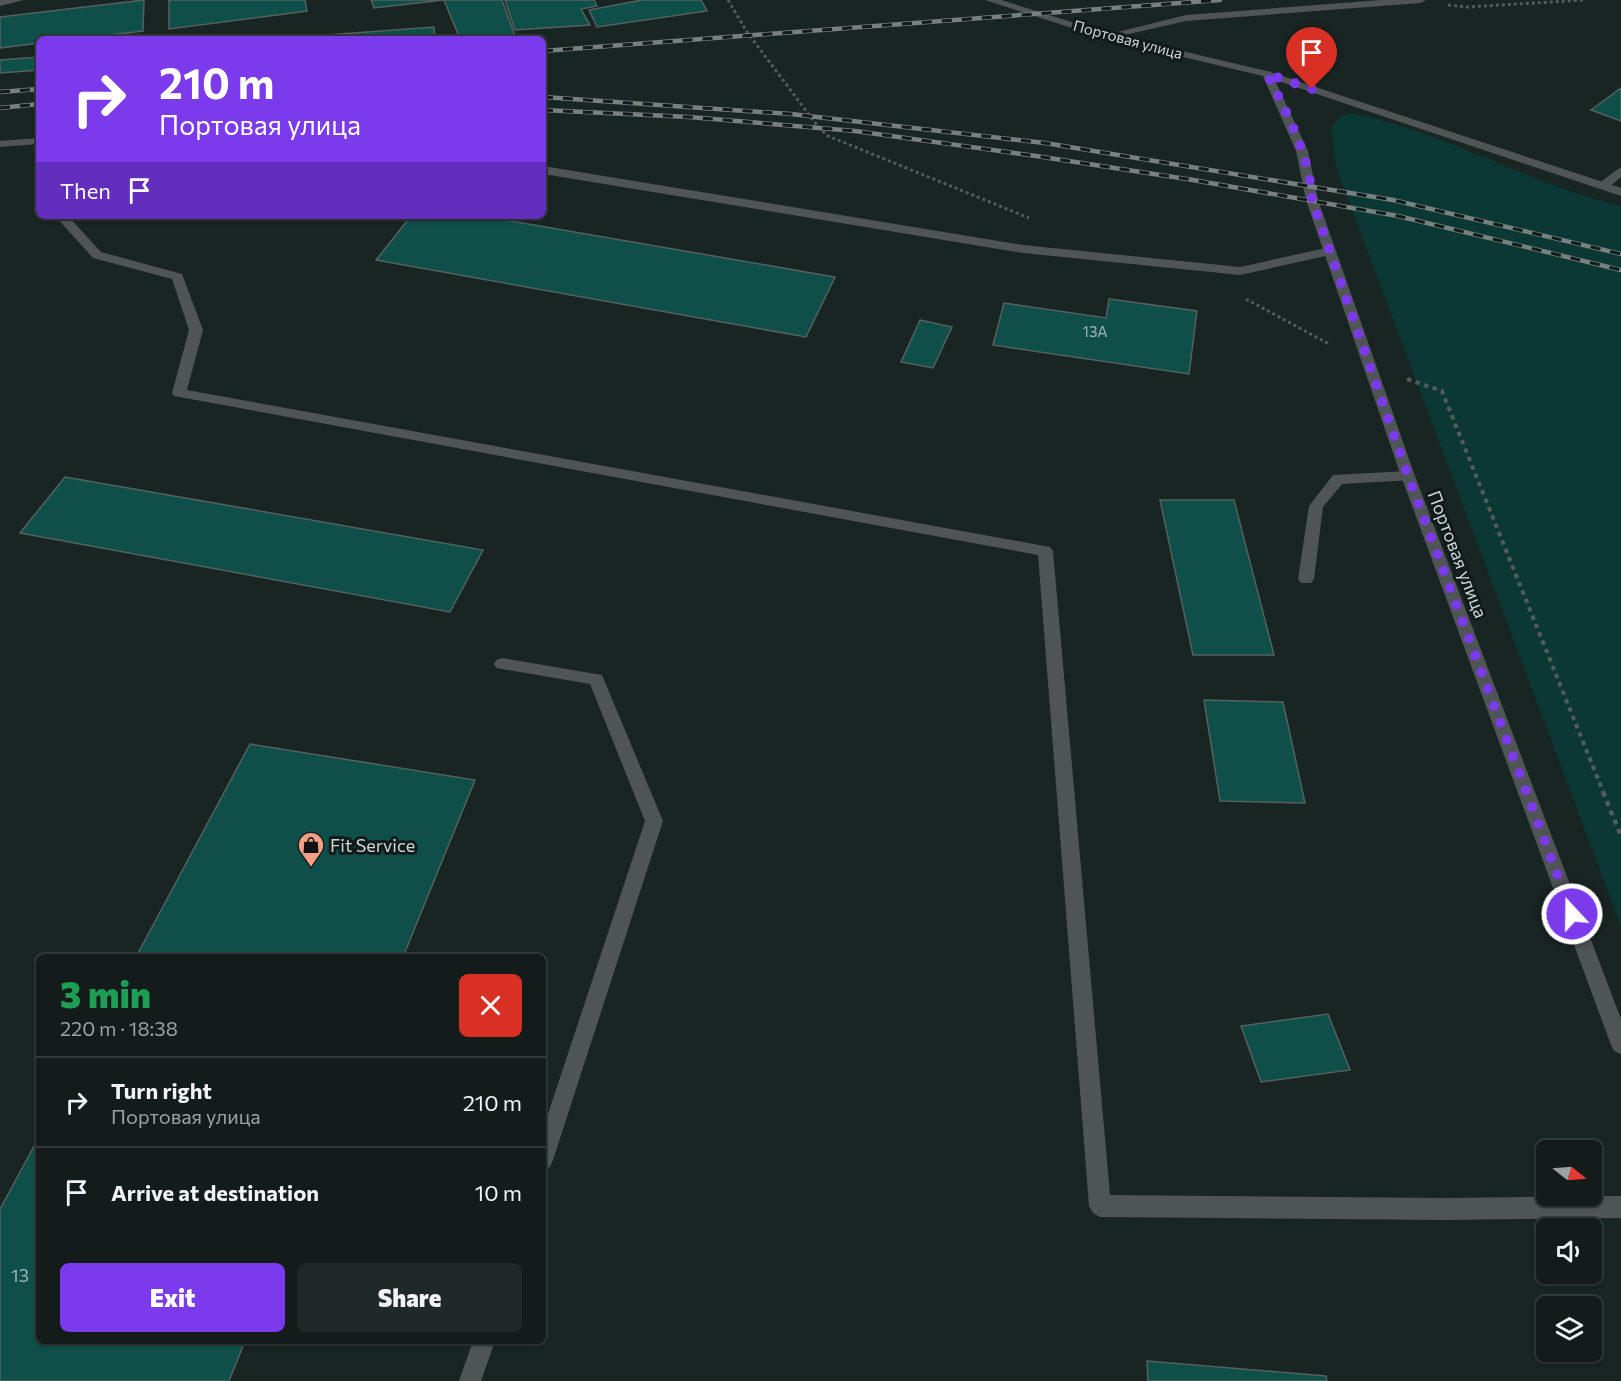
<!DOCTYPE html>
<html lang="en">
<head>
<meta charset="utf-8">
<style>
	:root { --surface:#131c1a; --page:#202927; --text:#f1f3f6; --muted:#9da1a2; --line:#323a39; --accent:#7c3aed }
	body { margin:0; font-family:Commissioner,sans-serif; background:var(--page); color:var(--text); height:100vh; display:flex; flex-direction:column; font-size:22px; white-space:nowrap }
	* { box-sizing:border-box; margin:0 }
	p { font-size:20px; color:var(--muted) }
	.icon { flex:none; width:33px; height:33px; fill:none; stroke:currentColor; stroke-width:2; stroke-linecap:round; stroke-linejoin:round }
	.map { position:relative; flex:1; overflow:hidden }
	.drawer { position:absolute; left:36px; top:954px; width:510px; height:390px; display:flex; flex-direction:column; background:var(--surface); border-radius:9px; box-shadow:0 2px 4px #0004,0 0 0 2px var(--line) }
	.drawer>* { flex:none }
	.hud { position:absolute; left:36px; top:36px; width:510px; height:183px; border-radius:9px; box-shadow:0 2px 4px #0004,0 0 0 2px var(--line); background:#7c3aed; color:#fff; overflow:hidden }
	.needle { width:39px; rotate:107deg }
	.buttons { position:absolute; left:1536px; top:1140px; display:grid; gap:12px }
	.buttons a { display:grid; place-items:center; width:66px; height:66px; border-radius:9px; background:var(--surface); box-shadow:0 2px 4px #0004,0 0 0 2px var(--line); font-size:30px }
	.pin { position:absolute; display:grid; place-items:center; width:51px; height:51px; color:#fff; margin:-62px -26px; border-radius:50% 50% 50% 0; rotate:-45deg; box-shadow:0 0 6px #0007 }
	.pin .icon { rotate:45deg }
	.me { position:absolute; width:66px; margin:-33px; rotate:339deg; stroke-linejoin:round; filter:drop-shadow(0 0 4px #0008) }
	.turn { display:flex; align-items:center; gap:21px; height:126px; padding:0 24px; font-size:27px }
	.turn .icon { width:78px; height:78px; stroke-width:2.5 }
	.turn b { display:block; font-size:42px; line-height:51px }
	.then { display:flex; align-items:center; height:57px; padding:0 24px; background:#0003; gap:12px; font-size:22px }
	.round { display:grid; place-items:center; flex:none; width:63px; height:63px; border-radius:9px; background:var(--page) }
	.headline { display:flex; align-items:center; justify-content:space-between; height:102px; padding:0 24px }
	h1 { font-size:36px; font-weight:800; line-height:45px; color:#1e9e55 }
	.cta { display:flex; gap:12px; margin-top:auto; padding:12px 24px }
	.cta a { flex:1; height:69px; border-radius:9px; background:var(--accent); color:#fff; font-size:24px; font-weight:800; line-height:69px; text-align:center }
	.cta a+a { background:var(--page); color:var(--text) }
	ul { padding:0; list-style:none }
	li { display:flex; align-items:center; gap:18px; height:90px; padding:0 24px; border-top:2px solid var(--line) }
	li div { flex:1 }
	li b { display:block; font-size:22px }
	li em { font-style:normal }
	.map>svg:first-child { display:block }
	.green { fill:#0b3834 }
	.building { fill:#0f4f4a; stroke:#54615f; stroke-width:1.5 }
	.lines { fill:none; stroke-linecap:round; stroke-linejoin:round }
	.path-far2 { stroke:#525d5b; stroke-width:3; stroke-dasharray:3 3; stroke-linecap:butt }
	.path-far1 { stroke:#525d5b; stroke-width:4; stroke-dasharray:4.5 4.5; stroke-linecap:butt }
	.path { stroke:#525d5b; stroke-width:4.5; stroke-dasharray:5 5; stroke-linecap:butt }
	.service { fill:#4f5454; fill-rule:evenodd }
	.minor { fill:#4f5454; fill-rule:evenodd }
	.tertiary { fill:#4f5454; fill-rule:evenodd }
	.rail-casing { stroke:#778180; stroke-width:4.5 }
	.rail { stroke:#101b1a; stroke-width:3; stroke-dasharray:10; stroke-linecap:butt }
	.route { stroke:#7c3aed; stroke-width:10; stroke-dasharray:0 18 }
	.labels { text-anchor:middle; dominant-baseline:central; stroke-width:6; stroke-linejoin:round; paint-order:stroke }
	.far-street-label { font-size:15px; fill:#cfd7d6; stroke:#101b1a }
	.number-label { font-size:15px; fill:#9fb5b3 }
	.street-label { font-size:18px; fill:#cfd7d6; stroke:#101b1a }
	.poi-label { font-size:18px; fill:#cfd7d6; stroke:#101b1a; text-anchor:start }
	.near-number-label { font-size:18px; fill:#9fb5b3 }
</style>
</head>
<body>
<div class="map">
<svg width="1621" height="1381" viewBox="0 0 1621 1381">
	<rect width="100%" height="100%" fill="#192523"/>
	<!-- green -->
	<path class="green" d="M1352 113C1445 132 1529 184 1621 206V926L1336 167 1331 128 1340 116Z"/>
	<!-- building -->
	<g class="building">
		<path d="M144 0 143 31 76 39H39V43L0 48V17Z"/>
		<path d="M169 0H305L307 11 169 29Z"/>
		<path d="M371 0H502L515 36 460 39 444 0 374 8Z"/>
		<path d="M505 0H594L597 6 581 9 590 25 515 30Z"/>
		<path d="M642 0H701L707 11 597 27 589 10Z"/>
		<path d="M434 27 435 39H272Z"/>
		<path d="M39 57V70L0 73V60Z"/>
		<path d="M1621 88V121L1591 110Z"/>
		<path d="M411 216H482L835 277 806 337 376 260Z"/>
		<path d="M1109 299 1197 311 1189 374 993 345 1004 303 1106 318Z"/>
		<path d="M920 320 952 327 933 368 901 362Z"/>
		<path d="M65 477 483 550 450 612 20 533Z"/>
		<path d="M1160 500H1234L1274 655H1193Z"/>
		<path d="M1204 700 1283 702 1305 803 1220 801Z"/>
		<path d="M250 744 475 780 403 957H136Z"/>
		<path d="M1328 1014 1350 1070 1261 1082 1241 1026Z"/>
		<path d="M39 1137V1341H245L229 1381H0V1209Z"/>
		<path d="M1147 1361 1326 1376 1327 1381H1148Z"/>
	</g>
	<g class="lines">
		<!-- path-far2 -->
		<g class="path-far2">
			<path d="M728 0 747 32 819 128 828 136 1029 218"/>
			<path d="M1448 5 1467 7 1585 0"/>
			<path d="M1246 299 1329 344"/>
		</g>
		<!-- path-far1 -->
		<path class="path-far1" d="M1407 379 1442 391 1604 794"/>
		<!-- path -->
		<path class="path" d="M1603 792 1621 836"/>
		<!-- service -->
		<g class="service">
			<path d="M0 0H24L0 6Z"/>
			<path d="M1381 0H1426L1421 3 1186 21 1107 39 1102 36 1186 15Z"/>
			<path d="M39 138V144L0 147V141Z"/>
			<path d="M543 166 1023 245 1240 267 1330 247 1336 251 1330 255 1240 275 1023 253 543 174Z"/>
			<path d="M1621 167V177L1607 189H1599V183Z"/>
			<path d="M55 216H68L101 252 182 274 203 330 187 390 1050 547 1053 551 1110 1195 1445 1198 1621 1196V1218L1445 1220 1100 1217 1093 1213 1089 1206 1038 555 174 396 172 393 189 330 172 279 93 258Z"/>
			<path d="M1408 471 1415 476 1413 480 1342 484 1323 507 1314 579 1311 583H1301L1298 579 1309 506 1333 475Z"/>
			<path d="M502 658 602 675 663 821 553 1160 550 1167 543 1170V1129L645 821 590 684 496 668 494 664 496 660Z"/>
			<path d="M473 1341H495L481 1381H459Z"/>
		</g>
		<!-- minor -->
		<path class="minor" d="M1267 71 1621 188V196L1263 76 1262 74Z"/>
		<!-- tertiary -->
		<path class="tertiary" d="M985 0H1001L1110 34 1271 72 1272 74 1308 151 1318 200 1415 476 1621 1019V1054L1614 1051 1611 1045 1401 476 1306 200 1296 151 1263 76 1103 38Z"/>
		<!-- rail casing -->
		<g class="rail-casing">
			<g id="rail">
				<path d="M543 51 1220 0"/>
				<path d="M0 92 39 89"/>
				<path d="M543 97 791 114 1045 143 1393 200 1621 254"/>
				<path d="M0 108 39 104"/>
				<path d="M543 110 689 117 855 131 1036 156 1193 180 1398 216 1621 270"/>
			</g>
		</g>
		<!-- rail -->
		<use href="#rail" class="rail"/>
	</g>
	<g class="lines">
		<!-- route -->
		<path class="route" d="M1312 89 1267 74C1287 113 1310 156 1312 200L1408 476 1572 914"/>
	</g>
	<!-- icons -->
	<defs>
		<g id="shop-pin" transform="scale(1.35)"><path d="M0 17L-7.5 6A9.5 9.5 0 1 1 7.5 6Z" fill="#f39f85" stroke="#101b1a"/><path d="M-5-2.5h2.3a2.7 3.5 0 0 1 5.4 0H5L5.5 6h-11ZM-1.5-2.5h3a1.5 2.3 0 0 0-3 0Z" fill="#111"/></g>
	</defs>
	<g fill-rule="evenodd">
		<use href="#shop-pin" x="311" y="845"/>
	</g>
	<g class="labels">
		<!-- far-street labels -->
		<g class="far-street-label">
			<text transform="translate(1128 39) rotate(15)">Портовая улица</text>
		</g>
		<!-- number labels -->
		<g class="number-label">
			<text x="1095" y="331">13А</text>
		</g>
		<!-- street labels -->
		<g class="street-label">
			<text transform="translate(1458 554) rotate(69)">Портовая улица</text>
		</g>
		<!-- poi labels -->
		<g class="poi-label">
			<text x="330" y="845">Fit Service</text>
		</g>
		<!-- near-number labels -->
		<g class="near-number-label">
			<text x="20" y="1275">13</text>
		</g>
	</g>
</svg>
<div class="buttons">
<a><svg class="needle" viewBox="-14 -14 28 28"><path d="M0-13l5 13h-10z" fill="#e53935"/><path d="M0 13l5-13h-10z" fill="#9da1a2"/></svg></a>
<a><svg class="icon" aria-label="sound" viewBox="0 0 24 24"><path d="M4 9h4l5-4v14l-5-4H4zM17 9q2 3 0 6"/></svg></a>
<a><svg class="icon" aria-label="layers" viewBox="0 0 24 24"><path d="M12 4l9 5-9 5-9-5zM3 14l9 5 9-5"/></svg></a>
</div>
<div class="pin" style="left:1312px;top:89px;background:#d93025"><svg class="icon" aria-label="arrive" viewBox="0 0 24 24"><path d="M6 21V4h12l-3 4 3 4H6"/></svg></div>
<svg class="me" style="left:1572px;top:914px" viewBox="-20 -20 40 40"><circle r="17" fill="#7c3aed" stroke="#fff" stroke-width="3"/><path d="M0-11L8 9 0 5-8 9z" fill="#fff"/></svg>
<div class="hud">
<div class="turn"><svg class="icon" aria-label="right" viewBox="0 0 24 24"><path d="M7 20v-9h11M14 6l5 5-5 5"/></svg><div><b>210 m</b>Портовая улица</div></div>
<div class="then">Then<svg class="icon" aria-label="arrive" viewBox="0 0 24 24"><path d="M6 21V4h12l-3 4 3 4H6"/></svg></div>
</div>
<section class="drawer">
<div class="headline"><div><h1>3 min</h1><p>220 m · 18:38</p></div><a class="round" style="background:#d93025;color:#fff"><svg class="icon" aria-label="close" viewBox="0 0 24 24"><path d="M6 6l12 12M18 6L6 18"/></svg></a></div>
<ul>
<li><svg class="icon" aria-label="right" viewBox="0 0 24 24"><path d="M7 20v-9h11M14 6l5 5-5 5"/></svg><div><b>Turn right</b><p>Портовая улица</p></div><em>210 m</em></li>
<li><svg class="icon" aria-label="arrive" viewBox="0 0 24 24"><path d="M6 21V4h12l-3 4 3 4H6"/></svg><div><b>Arrive at destination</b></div><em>10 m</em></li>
</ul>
<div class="cta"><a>Exit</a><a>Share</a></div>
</section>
</div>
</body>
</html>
